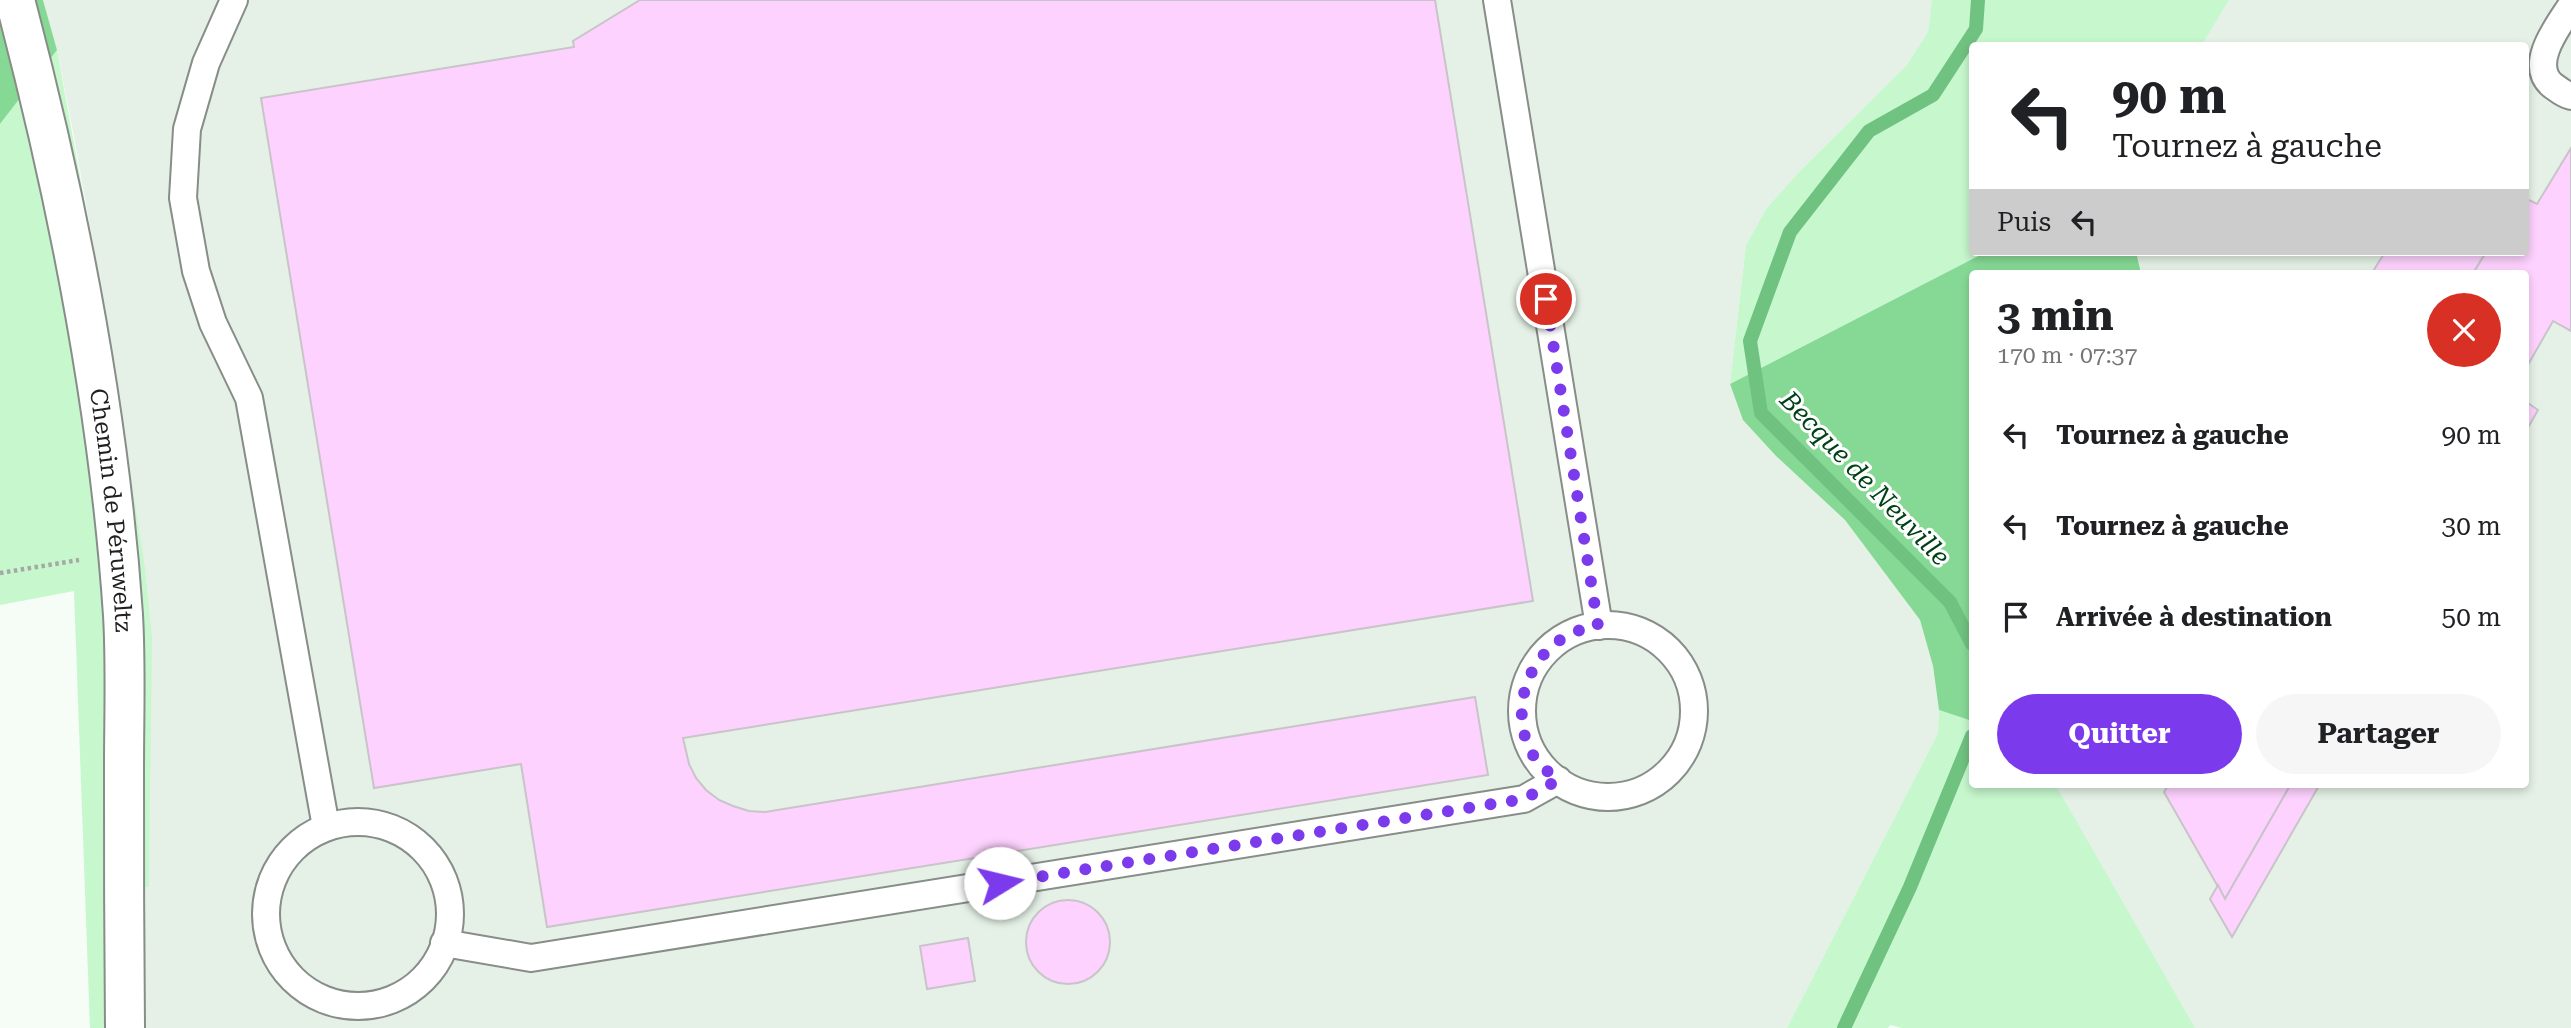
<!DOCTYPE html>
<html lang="fr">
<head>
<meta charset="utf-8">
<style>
	:root { --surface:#fff; --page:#f6f6f6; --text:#202124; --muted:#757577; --accent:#7c3aed }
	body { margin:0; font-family:"Roboto Serif",serif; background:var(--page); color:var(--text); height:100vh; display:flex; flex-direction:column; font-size:26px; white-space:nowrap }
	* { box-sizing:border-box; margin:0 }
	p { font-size:23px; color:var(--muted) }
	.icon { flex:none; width:38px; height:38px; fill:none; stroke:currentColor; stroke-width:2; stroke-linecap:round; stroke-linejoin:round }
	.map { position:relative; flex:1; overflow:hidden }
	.panel { position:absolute; left:1969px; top:270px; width:560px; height:518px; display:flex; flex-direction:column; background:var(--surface); border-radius:7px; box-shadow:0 4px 10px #0003 }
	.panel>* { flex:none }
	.top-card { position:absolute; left:1969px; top:42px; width:560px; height:214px; border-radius:7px; box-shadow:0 4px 10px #0003; background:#fff; color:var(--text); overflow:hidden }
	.pin { position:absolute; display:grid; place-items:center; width:60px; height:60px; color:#fff; margin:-30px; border:4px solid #fff; border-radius:50%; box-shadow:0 2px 7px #0007 }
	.me { position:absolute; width:77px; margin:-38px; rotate:81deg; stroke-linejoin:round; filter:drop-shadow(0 0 5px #0008) }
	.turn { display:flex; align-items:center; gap:24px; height:147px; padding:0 28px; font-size:32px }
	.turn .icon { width:91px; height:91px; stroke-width:2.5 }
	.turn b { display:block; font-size:49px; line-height:60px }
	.then { display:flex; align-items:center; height:66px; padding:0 28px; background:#0003; gap:14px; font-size:26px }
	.round { display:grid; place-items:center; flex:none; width:74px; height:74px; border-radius:37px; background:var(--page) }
	.headline { display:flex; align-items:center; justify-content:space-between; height:119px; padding:0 28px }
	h1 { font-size:42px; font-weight:700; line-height:52px }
	.button { display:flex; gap:14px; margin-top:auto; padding:14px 28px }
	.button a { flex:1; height:80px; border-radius:42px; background:var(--accent); color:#fff; font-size:28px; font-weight:700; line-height:80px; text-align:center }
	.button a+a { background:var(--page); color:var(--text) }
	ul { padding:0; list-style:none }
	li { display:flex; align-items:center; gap:21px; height:91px; padding:0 28px }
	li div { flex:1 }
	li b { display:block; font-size:26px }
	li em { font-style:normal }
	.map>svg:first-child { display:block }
	.built { fill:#e5f1e6 }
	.green { fill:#c6f7cd }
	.forest { fill:#86d995 }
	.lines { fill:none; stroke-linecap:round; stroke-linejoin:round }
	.stream { stroke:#70c280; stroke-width:14 }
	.building { fill:#fdd2fe; stroke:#c9c4c9; stroke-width:2 }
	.service-casing { stroke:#878d88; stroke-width:30 }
	.minor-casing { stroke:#878d88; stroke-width:42 }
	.path { stroke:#a4a9a4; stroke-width:4.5; stroke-dasharray:3.5 3.5; stroke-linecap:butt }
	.service { stroke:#fff; stroke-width:26 }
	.minor { stroke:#fff; stroke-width:38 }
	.route { stroke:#7c3aed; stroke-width:12; stroke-dasharray:0 21.6 }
	.labels { text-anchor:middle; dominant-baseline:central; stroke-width:6; stroke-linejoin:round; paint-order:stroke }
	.street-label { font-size:24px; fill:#202221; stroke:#fff }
	.water-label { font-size:26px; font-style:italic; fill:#004117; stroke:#fff }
</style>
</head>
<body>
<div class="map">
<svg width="2571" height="1028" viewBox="0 0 2571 1028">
	<rect width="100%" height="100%" fill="#f6fcf6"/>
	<!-- built -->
	<g class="built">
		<path d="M43 0H1932L1928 32 1906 66 1800 171 1766 209 1746 245 1730 384 1744 421 1776 456 1845 520 1920 620 1933 666 1939 710 1938 733 1787 1028H136L135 887H148L110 342 74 136 57 50Z"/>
		<path d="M2229 0H2571V1028H2192L2054 784H2525V273H2141L2136 252H2525V46L2202 45Z"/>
	</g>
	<!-- green -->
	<g class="green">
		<path d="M1932 0H2229L2202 45 1972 46V252H1986L1730 384 1746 245 1766 209 1800 171 1906 66 1928 32Z"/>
		<path d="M57 50 110 342 145 568 152 638 149 887H136V1028H90L74 591 0 605V124Z"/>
		<path d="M1939 710 1972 721V784H2055L2195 1028H1902L1890 1025 1888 1028H1787L1938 733Z"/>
	</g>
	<!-- forest -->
	<g class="forest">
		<path d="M0 0H43L57 50 0 124Z"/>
		<path d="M1986 252H2136L2141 273H1972V721L1939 710 1933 666 1920 620 1845 520 1776 456 1743 420 1730 384Z"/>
	</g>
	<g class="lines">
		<!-- stream -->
		<g class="stream">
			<path d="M1972 644 1950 602 1761 413 1750 341 1790 232 1869 131 1933 95 1976 29 1978 0"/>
			<path d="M1844 1028 1910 887 1972 736"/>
		</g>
	</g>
	<!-- building -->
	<g class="building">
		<path d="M640 0H1435L1533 601 683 738 689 764 696 778 706 790 719 800 733 806 749 811 765 812 1475 697 1488 775 547 927 521 764 374 788 261 98 574 47 573 41Z"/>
		<path d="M2571 148V331L2553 321 2525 370V273H2473L2486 252H2525V198L2537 204Z"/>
		<path d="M2385 252H2486L2473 273H2372Z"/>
		<path d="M2525 401 2538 410 2525 433Z"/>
		<path d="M2169 784H2291L2225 899 2164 792Z"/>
		<path d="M2291 784H2320L2232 937 2210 899 2218 885 2225 899Z"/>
		<circle cx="1068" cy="942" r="42"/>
		<path d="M968 938 975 981 927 989 920 946Z"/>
	</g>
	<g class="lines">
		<!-- service casing -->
		<g class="service-casing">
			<g id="service">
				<path d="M234 0 206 63 187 129 183 198 196 271 213 323 249 398 326 827"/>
				<path d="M1497 0 1599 626"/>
				<path d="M2571 6C2558 26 2528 64 2552 85 2559 90 2563 94 2571 96"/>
				<circle cx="1608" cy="711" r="86"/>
				<circle cx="358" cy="914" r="92"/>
				<path d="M444 943 531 958 1524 799 1558 780"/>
			</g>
		</g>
		<!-- minor casing -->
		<g class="minor-casing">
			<g id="minor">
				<path id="s1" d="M15 0C68 201 109 407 123 615 126 666 124 717 124 768 124 855 124 941 125 1028"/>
			</g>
		</g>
		<!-- path -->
		<path class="path" d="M0 573 79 560"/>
		<!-- service -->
		<use href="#service" class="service"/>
		<!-- minor -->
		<use href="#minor" class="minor"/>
	</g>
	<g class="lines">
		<!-- route -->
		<path class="route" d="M1000 883 1524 799 1558 780C1545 770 1532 758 1527 743 1508 690 1543 632 1598 626L1546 299"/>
	</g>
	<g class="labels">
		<!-- street labels -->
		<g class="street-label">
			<text stroke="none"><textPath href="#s1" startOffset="520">Chemin de Péruweltz</textPath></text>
		</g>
		<!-- water labels -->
		<g class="water-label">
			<text transform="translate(1865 478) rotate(46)">Becque de Neuville</text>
		</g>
	</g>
</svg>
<div class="pin" style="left:1546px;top:299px;background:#d93025"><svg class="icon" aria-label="arrive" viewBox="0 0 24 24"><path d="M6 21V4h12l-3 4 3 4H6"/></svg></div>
<svg class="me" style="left:1000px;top:883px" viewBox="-20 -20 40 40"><circle r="19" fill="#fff"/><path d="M0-13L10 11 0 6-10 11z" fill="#7c3aed"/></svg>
<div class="top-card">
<div class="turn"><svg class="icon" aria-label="left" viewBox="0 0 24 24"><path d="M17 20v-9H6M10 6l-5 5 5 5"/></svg><div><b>90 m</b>Tournez à gauche</div></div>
<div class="then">Puis<svg class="icon" aria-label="left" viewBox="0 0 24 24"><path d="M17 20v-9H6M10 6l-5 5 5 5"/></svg></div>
</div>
<section class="panel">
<div class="headline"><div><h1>3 min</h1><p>170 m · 07:37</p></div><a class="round" style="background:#d93025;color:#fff"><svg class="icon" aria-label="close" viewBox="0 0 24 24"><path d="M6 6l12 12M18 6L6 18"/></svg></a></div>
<ul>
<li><svg class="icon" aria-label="left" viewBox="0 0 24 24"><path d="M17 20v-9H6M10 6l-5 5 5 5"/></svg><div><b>Tournez à gauche</b></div><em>90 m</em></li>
<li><svg class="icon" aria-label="left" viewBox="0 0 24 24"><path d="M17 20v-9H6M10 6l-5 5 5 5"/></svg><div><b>Tournez à gauche</b></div><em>30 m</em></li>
<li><svg class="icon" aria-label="arrive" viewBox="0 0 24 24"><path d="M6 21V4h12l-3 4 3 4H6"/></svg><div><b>Arrivée à destination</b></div><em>50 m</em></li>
</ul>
<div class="button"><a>Quitter</a><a>Partager</a></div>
</section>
</div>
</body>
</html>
